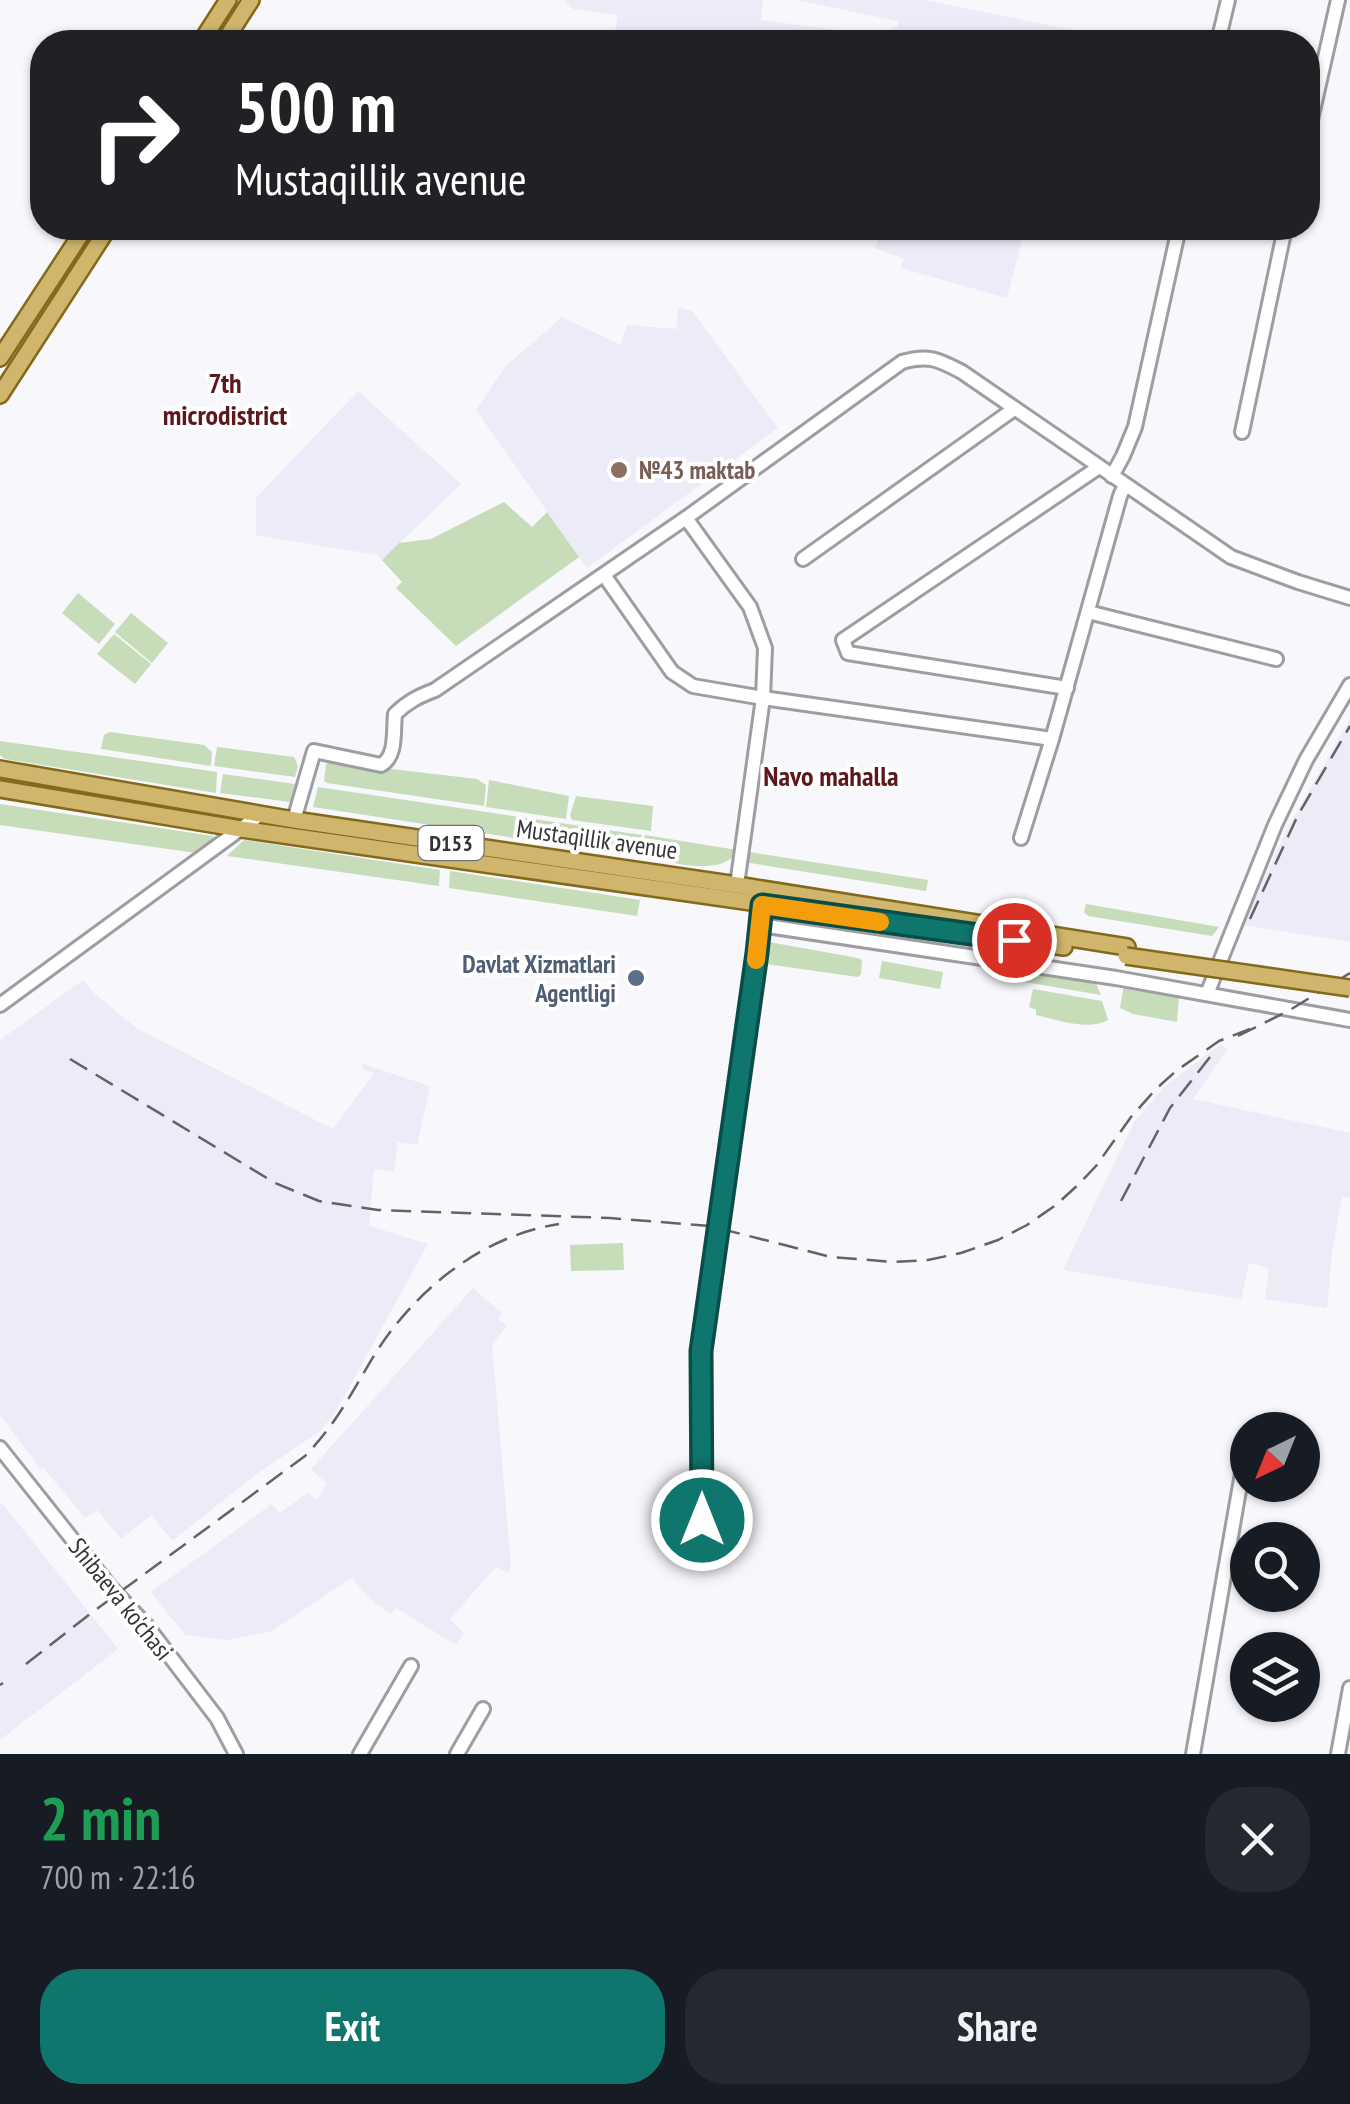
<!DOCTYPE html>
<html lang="en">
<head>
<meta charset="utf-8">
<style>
	:root { --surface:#171b24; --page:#242831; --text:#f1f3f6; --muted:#9ea1a6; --accent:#0f766e }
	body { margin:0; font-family:"PT Sans Narrow",sans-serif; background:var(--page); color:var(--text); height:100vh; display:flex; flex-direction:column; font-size:38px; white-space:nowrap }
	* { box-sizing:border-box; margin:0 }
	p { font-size:32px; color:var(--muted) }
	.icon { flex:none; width:55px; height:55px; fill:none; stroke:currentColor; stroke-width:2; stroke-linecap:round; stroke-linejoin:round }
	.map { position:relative; height:1754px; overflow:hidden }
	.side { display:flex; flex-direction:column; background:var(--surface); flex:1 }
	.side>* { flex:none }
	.top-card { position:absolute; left:30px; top:30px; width:1290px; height:210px; border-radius:40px; box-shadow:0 2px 8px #0004; background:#202124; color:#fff; overflow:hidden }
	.needle { width:65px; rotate:223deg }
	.buttons { position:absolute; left:1230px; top:1412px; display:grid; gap:20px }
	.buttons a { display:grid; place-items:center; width:90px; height:90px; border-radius:50%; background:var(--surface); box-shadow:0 2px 8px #0004; font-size:50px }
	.pin { position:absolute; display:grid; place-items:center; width:85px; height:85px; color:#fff; margin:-42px; border:5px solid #fff; border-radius:50%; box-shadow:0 2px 10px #0007 }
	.me { position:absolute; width:110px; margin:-55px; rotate:0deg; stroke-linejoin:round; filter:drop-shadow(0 0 8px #0008) }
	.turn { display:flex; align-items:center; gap:35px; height:210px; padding:0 40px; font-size:45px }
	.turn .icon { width:130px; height:130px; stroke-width:2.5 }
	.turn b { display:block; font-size:70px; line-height:85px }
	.round { display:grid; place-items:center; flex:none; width:105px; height:105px; border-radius:40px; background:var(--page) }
	.summary { display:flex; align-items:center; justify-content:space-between; height:170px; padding:0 40px }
	h1 { font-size:60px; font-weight:700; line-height:75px; color:#1e9e55 }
	.button { display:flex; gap:20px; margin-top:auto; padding:20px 40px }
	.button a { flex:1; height:115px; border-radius:40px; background:var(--accent); color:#fff; font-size:40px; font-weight:700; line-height:115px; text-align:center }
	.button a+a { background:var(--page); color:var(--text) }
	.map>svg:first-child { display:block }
	.built { fill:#ececf9 }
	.green { fill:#c7dcb9 }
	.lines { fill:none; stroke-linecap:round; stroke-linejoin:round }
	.minor-casing { stroke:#9d9da3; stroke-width:18 }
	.major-casing { stroke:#84691a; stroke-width:20 }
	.minor { stroke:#fff; stroke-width:12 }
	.major { stroke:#cfb66c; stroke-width:15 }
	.rail { stroke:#636366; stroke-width:2.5; stroke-dasharray:20 10; stroke-linecap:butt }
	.major-bridge-casing { stroke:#84691a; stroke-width:20; stroke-linecap:butt }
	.major-bridge { stroke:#cfb66c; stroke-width:15 }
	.route-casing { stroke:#0a4d48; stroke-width:25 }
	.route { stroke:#0f766e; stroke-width:18 }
	.slow { stroke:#f59e0b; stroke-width:18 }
	.education-dot { fill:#8d6e63; stroke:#fff; stroke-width:4 }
	.service-dot { fill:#5c6f8a; stroke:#fff; stroke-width:4 }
	.labels { text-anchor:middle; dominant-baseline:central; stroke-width:8; stroke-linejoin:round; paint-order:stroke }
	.shield { fill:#fff; stroke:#717173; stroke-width:2.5 }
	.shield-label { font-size:22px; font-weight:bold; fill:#343437 }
	.education-label { font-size:25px; font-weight:bold; fill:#785e54; stroke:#fff; text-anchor:start }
	.street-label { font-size:25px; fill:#343437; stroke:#fff }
	.service-label { font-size:25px; font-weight:bold; fill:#4e5e75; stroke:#fff; text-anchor:end }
	.neighbourhood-label { font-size:28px; font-weight:bold; fill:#5d181c; stroke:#fff }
</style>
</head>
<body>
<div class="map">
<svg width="1350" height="1754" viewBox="0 0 1350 1754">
	<rect width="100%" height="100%" fill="#f7f7fc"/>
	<!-- built -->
	<g class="built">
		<path d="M564 0H763L761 20 882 36 898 26V21L796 0H925L1073 30 1070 42H613L618 15 573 9Z"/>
		<path d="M883 228H1025L1007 298 901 268 904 259 875 248Z"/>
		<path d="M679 307 693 312 778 428 587 568 476 410 505 367 562 317 621 345 627 325 676 329Z"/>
		<path d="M358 391 461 484 382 560 377 555 256 535V498Z"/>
		<path d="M1350 719V942L1243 925 1288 827Z"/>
		<path d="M83 980 95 994 138 1029 333 1129 374 1073 362 1069 363 1064 430 1086 417 1145 398 1142 394 1171 374 1169 369 1226 428 1244 335 1413 319 1432 258 1473 172 1541 152 1515 121 1539 97 1510 85 1518 43 1467 40 1469 0 1415V1040Z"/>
		<path d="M1221 1044 1227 1050 1193 1099 1350 1133V1198L1342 1197 1332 1253 1327 1308 1265 1299 1269 1268 1249 1263 1241 1299 1063 1270 1134 1122 1165 1086Z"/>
		<path d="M473 1288 502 1313 498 1319 507 1326 492 1344 511 1566 508 1573 496 1567 450 1619 464 1633 456 1645 396 1608 391 1614 375 1603 351 1578 272 1631 228 1640 185 1635 151 1592 272 1504 279 1513 308 1493 317 1500 327 1484 311 1469Z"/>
		<path d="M2 1503 118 1649 0 1740V1505Z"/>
	</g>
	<!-- green -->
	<g class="green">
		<path d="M504 502 532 527 547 512 579 557 456 646 396 588 402 582 382 560 399 543 431 539Z"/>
		<path d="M78 593 115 624 99 644 62 613Z"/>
		<path d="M131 613 168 643 152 663 115 632Z"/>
		<path d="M114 634 151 664 135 684 97 654Z"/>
		<path d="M110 732 204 745 212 752 211 766 101 749 104 735Z"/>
		<path d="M0 741 217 772 216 793 5 759 0 755Z"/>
		<path d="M217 747 294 757 298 766 295 777 214 766Z"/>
		<path d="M331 762 477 779 486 785 484 806 327 783 324 781 326 764Z"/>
		<path d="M223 774 295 784 290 802 220 793Z"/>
		<path d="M489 780 569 796 566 819 486 807Z"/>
		<path d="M318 787 642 835 640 845 633 844 632 847H625L623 850 612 853 313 807Z"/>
		<path d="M576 796 653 806 651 831 572 820 570 815Z"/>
		<path d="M0 804 213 836 214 839 203 854 0 825Z"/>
		<path d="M645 835 737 850C727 877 666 864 646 854V849L643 848Z"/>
		<path d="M244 840 440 870 439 886 227 856Z"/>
		<path d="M749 852 928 880 926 891 750 863 748 861Z"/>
		<path d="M450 871 640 900 637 916 449 888Z"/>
		<path d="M1086 904 1219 927 1212 936 1088 916 1084 912Z"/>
		<path d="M769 942 858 958 862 960 861 974 858 977 766 964Z"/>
		<path d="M882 961 943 972 940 989 879 978Z"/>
		<path d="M1002 965 1095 981 1101 995 995 977 997 967Z"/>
		<path d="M1124 985 1179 996 1177 1022 1133 1014 1120 1008Z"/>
		<path d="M1033 989 1102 1001 1108 1020C1087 1031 1058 1020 1036 1015V1010L1029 1007Z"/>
		<path d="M623 1243 624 1270 571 1271 570 1245Z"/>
	</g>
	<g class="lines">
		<!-- minor casing -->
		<g class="minor-casing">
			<g id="minor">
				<path d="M1218 42 1228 0"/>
				<path d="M1308 133 1338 0"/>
				<path d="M1242 432 1285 228"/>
				<path d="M1112 476 1123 456 1135 427 1179 228"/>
				<path d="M686 518 750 607 765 648 763 698 737 885"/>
				<path d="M803 559 1014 409"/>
				<path d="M604 575 672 672 693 686 763 698 1052 739"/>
				<path d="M1088 612 1276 659"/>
				<path d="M1067 688 848 653 843 640 1099 467"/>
				<path d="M294 820 314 751 381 765C397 756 393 732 395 714 407 702 419 696 435 690L686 518 902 362C929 354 939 360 962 372L1231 557 1298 582 1350 598"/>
				<path d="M1021 838 1052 739 1120 496 1125 485"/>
				<path d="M760 925 1116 978 1350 1020"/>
				<path d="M1207 994 1275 825 1306 760 1350 685"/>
				<path d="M0 1005 261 814"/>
				<path d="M0 1448 111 1588 146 1625 217 1718 236 1754"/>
				<path d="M702 1545 701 1351 762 905"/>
				<path d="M360 1754 411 1666"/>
				<path d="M457 1754 483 1709"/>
				<path d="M1193 1754 1248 1439"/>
				<path d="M1338 1754 1350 1688"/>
			</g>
		</g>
		<!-- major casing -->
		<g class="major-casing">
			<g id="major">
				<path d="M201 42 228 0"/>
				<path d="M224 42 251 0"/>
				<path d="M0 358 85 228"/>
				<path d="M0 395 108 228"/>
				<path d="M0 769 294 820 737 885 1127 947"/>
				<path d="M0 789 241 829 1064 947"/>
			</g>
		</g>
		<!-- minor -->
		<use href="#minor" class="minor"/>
		<!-- major -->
		<use href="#major" class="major"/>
		<!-- rail -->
		<g class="rail">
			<path d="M1250 919 1298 815 1350 726"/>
			<path d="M1238 1036 1290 1010 1350 973"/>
			<path d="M70 1059 275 1183 319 1201 378 1210 610 1218 710 1226 831 1257 894 1262 928 1260 961 1253 998 1240 1027 1225 1056 1205 1079 1184 1096 1166 1131 1117 1156 1089 1176 1071 1219 1041 1250 1029"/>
			<path d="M1121 1201 1170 1108 1210 1057"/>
			<path d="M26 1664 90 1614 305 1456C338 1422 351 1393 375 1354 416 1289 482 1236 559 1224"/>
			<path d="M0 1685 3 1683"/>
		</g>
		<!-- major-bridge casing -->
		<g class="major-bridge-casing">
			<path id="major-bridge" d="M1126 956 1350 988"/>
		</g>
		<!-- major-bridge -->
		<use href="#major-bridge" class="major-bridge"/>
	</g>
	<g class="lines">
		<!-- route casing -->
		<g class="route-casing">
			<path id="route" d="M702 1520 701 1351 757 953 762 905 1014 940"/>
		</g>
		<!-- route -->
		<use href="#route" class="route"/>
		<!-- slow -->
		<path class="slow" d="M756 960 762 905 880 922"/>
	</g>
	<!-- markers -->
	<circle class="education-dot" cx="619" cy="470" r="10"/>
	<circle class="service-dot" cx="636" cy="978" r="10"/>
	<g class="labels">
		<!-- shield labels -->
		<rect class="shield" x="418.5" y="826" width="65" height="34" rx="8"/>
		<g class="shield-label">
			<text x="451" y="843">D153</text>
		</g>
		<!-- education labels -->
		<g class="education-label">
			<text x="639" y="470">№43 maktab</text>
		</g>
		<!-- street labels -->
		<g class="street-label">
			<text transform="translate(597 839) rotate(8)">Mustaqillik avenue</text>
			<text transform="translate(121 1599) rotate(51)">Shibaeva ko'chasi</text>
		</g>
		<!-- service labels -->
		<g class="service-label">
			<text x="616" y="964">Davlat Xizmatlari<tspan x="616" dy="29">Agentligi</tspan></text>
		</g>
		<!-- neighbourhood labels -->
		<g class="neighbourhood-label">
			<text x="225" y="382">7th<tspan x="225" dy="32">microdistrict</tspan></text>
			<text x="831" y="775">Navo mahalla</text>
		</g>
	</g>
</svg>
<div class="buttons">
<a><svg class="needle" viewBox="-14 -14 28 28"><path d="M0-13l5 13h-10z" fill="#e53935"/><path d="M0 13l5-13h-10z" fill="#9ea1a6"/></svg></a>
<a><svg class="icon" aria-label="search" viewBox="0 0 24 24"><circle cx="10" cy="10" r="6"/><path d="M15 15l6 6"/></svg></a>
<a><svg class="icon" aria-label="layers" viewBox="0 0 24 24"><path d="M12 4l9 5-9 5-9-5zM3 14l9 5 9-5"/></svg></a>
</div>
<div class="pin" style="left:1014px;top:940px;background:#d93025"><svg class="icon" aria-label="arrive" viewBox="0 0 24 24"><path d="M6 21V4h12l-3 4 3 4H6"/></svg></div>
<svg class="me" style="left:702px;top:1520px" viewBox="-20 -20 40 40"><circle r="17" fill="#0f766e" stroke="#fff" stroke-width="3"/><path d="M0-11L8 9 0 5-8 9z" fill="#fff"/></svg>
<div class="top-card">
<div class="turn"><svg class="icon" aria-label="right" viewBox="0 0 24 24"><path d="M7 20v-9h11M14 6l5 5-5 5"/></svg><div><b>500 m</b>Mustaqillik avenue</div></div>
</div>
</div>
<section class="side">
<div class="summary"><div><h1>2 min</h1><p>700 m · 22:16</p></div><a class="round"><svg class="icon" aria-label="close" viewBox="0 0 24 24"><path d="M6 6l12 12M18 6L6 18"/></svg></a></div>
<div class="button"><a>Exit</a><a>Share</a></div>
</section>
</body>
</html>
